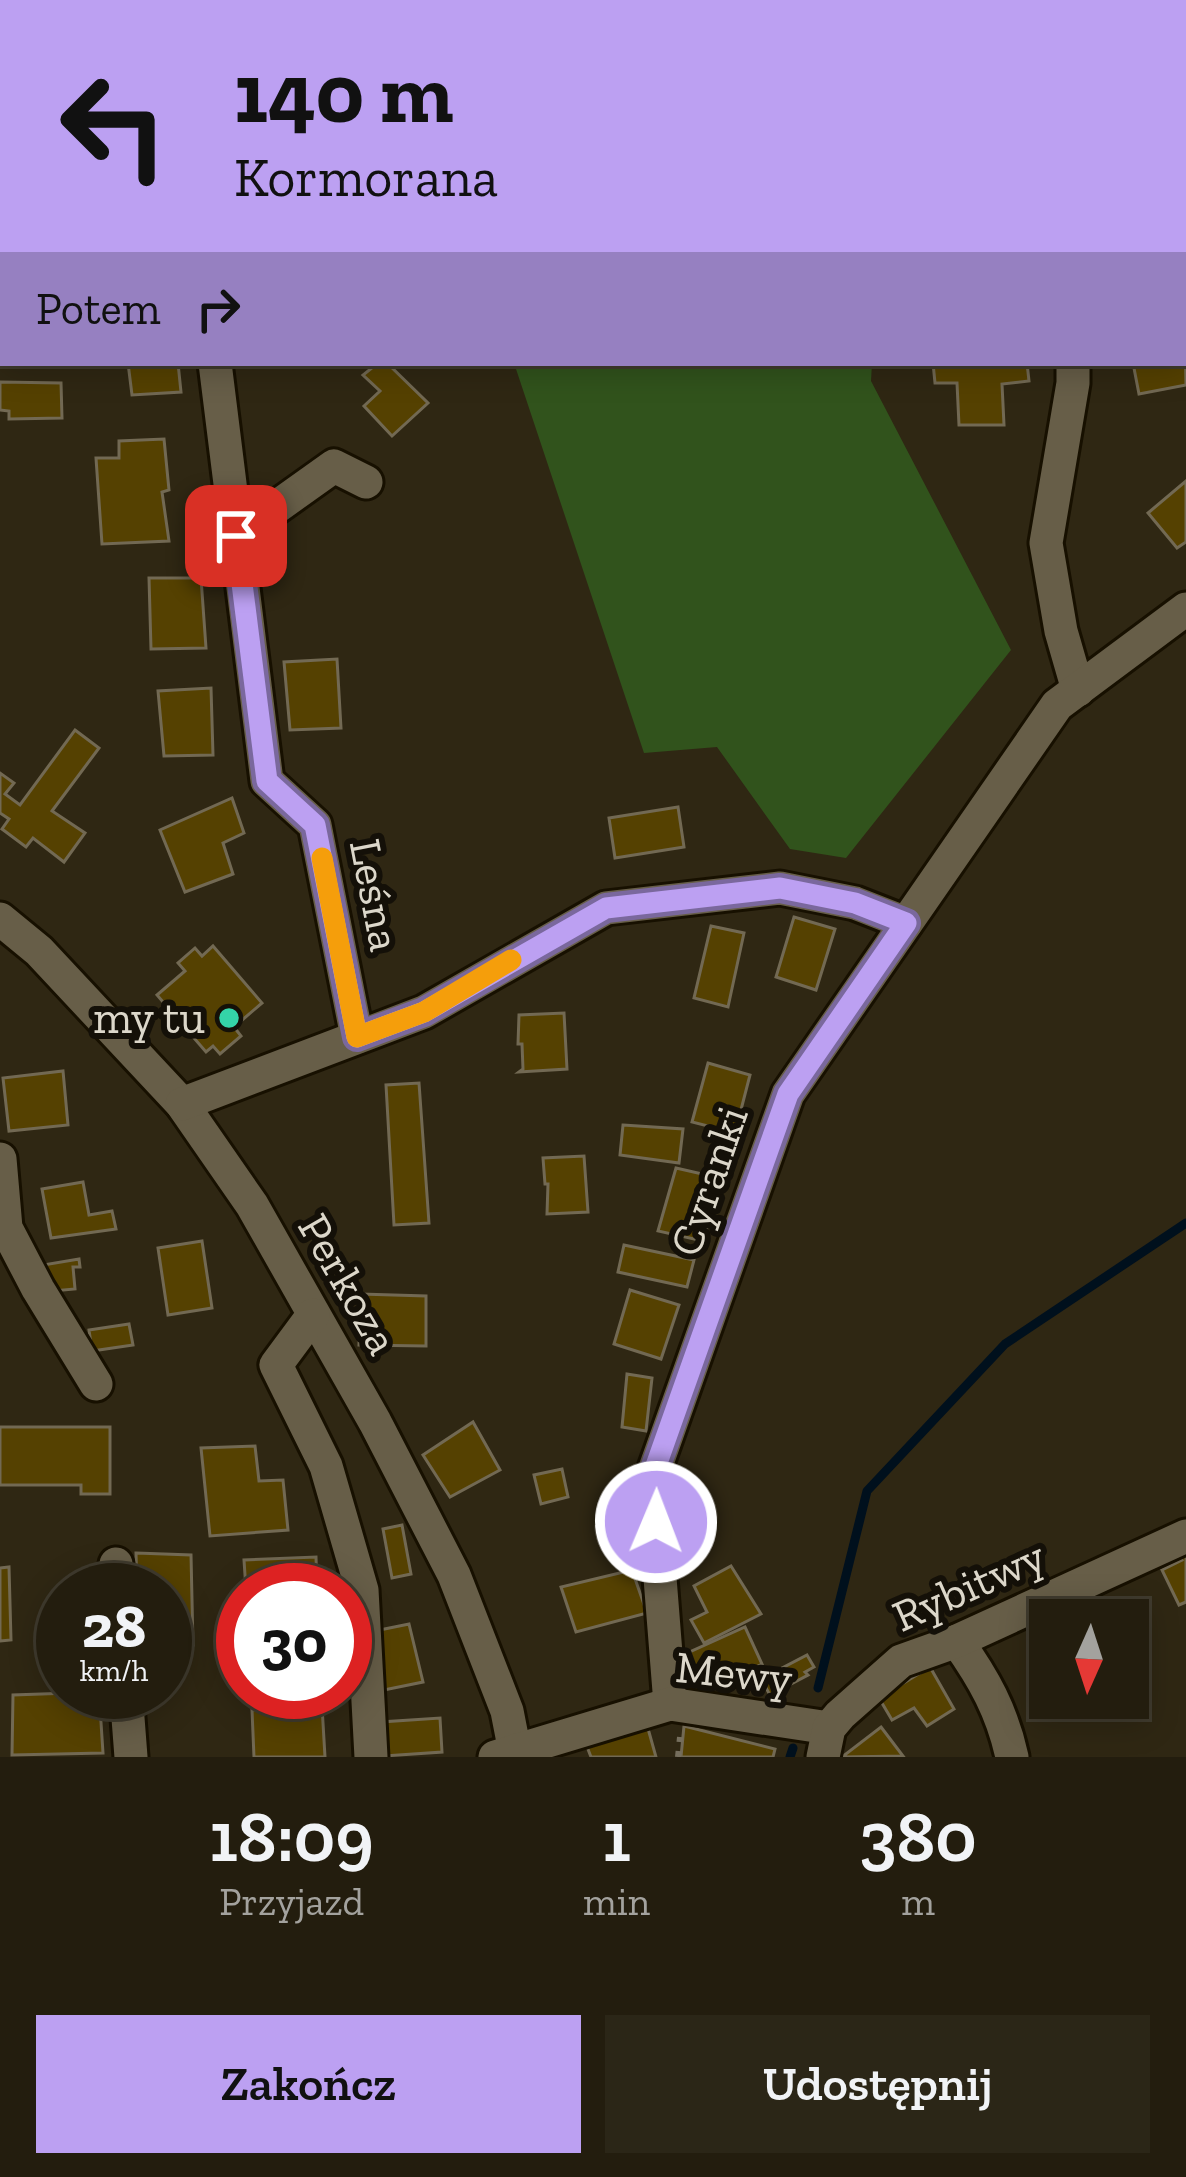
<!DOCTYPE html>
<html lang="pl">
<head>
<meta charset="utf-8">
<style>
	:root { --surface:#231d0e; --page:#2b2617; --text:#f1f3f6; --muted:#a3a29e; --line:#403b2e; --accent:#bca0f2 }
	body { margin:0; font-family:"Zilla Slab",serif; background:var(--page); color:var(--text); height:100vh; display:flex; flex-direction:column; font-size:45px; white-space:nowrap }
	* { box-sizing:border-box; margin:0 }
	p { font-size:39px; color:var(--muted) }
	.icon { flex:none; width:66px; height:66px; fill:none; stroke:currentColor; stroke-width:2; stroke-linecap:round; stroke-linejoin:round }
	.map { position:relative; height:1757px; overflow:hidden }
	.panel { display:flex; flex-direction:column; background:var(--surface); flex:1 }
	.panel>* { flex:none }
	.guide { position:absolute; left:0px; top:0px; width:1188px; height:366px; box-shadow:0 6px 30px #0003,0 0 0 3px var(--line); background:#bca0f2; color:#111; overflow:hidden }
	.needle { width:78px; rotate:183deg }
	.buttons { position:absolute; left:1029px; top:1599px; display:grid; gap:24px }
	.buttons a { display:grid; place-items:center; width:120px; height:120px; border-radius:0px; background:var(--surface); box-shadow:0 6px 30px #0003,0 0 0 3px var(--line); font-size:60px }
	.speed { position:absolute; left:36px; top:1563px; display:flex; gap:24px; font-size:60px; font-weight:700; text-align:center }
	.speed>* { display:grid; place-content:center; width:156px; height:156px; border-radius:50%; background:var(--surface); box-shadow:0 6px 30px #0003,0 0 0 3px var(--line); line-height:1 }
	.speed small { font-size:30px; font-weight:400 }
	.speed .limit { border:18px solid #d22; background:#fff; color:#111 }
	.pin { position:absolute; display:grid; place-items:center; width:102px; height:102px; color:#fff; margin:-51px; border-radius:24px; box-shadow:0 6px 18px #0006 }
	.me { position:absolute; width:132px; margin:-66px; rotate:1deg; stroke-linejoin:round; filter:drop-shadow(0 0 9px #0008) }
	.turn { display:flex; align-items:center; gap:42px; height:252px; padding:0 36px; font-size:54px }
	.turn .icon { width:156px; height:156px; stroke-width:2.5 }
	.turn b { display:block; font-size:84px; line-height:102px }
	.then { display:flex; align-items:center; height:114px; padding:0 36px; background:#0003; gap:24px; font-size:45px }
	.eta { display:flex; justify-content:space-evenly; align-items:center; height:204px; text-align:center }
	.eta b { font-size:72px; font-weight:600; line-height:84px }
	.button { display:flex; gap:24px; margin-top:auto; padding:24px 36px }
	.button a { flex:1; height:138px; border-radius:0px; background:var(--accent); color:#111; font-size:48px; font-weight:600; line-height:138px; text-align:center }
	.button a+a { background:var(--page); color:var(--text) }
	.map>svg:first-child { display:block }
	.green { fill:#31531c }
	.lines { fill:none; stroke-linecap:round; stroke-linejoin:round }
	.stream { stroke:#00101d; stroke-width:9 }
	.building { fill:#554101; stroke:#726953; stroke-width:3 }
	.minor-casing { stroke:#171000; stroke-width:39 }
	.path { stroke:#756e5d; stroke-width:6; stroke-dasharray:6 9; stroke-linecap:butt }
	.minor { stroke:#675e48; stroke-width:33 }
	.route-casing { stroke:#7a689d; stroke-width:30 }
	.route { stroke:#bca0f2; stroke-width:21 }
	.slow { stroke:#f59e0b; stroke-width:21 }
	.poi-dot { fill:#34d4a8; stroke:#141008; stroke-width:4.5 }
	.labels { text-anchor:middle; dominant-baseline:central; stroke-width:12; stroke-linejoin:round; paint-order:stroke }
	.street-label { font-size:45px; fill:#dcd7ca; stroke:#141008 }
	.poi-label { font-size:45px; fill:#dcd7ca; stroke:#141008; text-anchor:end }
</style>
</head>
<body>
<div class="map">
<svg width="1186" height="1757" viewBox="0 0 1186 1757">
	<rect width="100%" height="100%" fill="#2f2713"/>
	<!-- green -->
	<g class="green">
		<path d="M294 0H818L820 3H294Z"/>
		<path d="M514 363H872L871 381 1011 650 846 858 790 849 717 747 644 753Z"/>
	</g>
	<g class="lines">
		<!-- stream -->
		<g class="stream">
			<path d="M818 1688 867 1491 1005 1344 1186 1223"/>
			<path d="M790 1757 793 1748"/>
		</g>
	</g>
	<!-- building -->
	<g class="building">
		<path d="M1185 339 1186 385 1139 394 1133 363H1185Z"/>
		<path d="M128 363H178L181 392 132 395Z"/>
		<path d="M378 363H387L428 403 392 436 364 406 380 391 363 375Z"/>
		<path d="M933 363H1027L1029 381 1002 384 1004 425H959L957 383H935Z"/>
		<path d="M0 382 61 383 62 418 9 419V411L0 410Z"/>
		<path d="M164 439 169 490 162 492 169 541 102 544 96 458H119V441Z"/>
		<path d="M1186 481V542L1177 548 1148 513Z"/>
		<path d="M149 578H201L206 648 151 649Z"/>
		<path d="M337 659 341 728 290 730 284 662Z"/>
		<path d="M211 688 213 755 164 756 158 691Z"/>
		<path d="M75 730 99 748 52 811 85 833 64 862 33 838 26 847 2 829 9 819 0 813V773L14 783 5 794 20 805Z"/>
		<path d="M232 798 244 833 223 843 233 874 185 892 160 830Z"/>
		<path d="M678 807 684 847 615 858 609 818Z"/>
		<path d="M794 917 835 929 816 990 776 977Z"/>
		<path d="M711 926 744 933 728 1007 694 998Z"/>
		<path d="M213 946 262 1003 234 1027 241 1036 220 1054 213 1046 206 1052 157 995 185 971 178 963 195 948 202 956Z"/>
		<path d="M564 1013 567 1069 519 1072 523 1069 522 1044H518L519 1015Z"/>
		<path d="M708 1063 750 1075 735 1133 692 1122Z"/>
		<path d="M63 1071 68 1125 9 1131 3 1078Z"/>
		<path d="M419 1083 429 1223 394 1225 386 1085Z"/>
		<path d="M623 1125 683 1129 679 1163 620 1155Z"/>
		<path d="M584 1156 588 1212 547 1214 548 1184H545L543 1158Z"/>
		<path d="M676 1168 720 1178 703 1241 658 1231Z"/>
		<path d="M83 1182 89 1215 112 1211 116 1229 51 1238 42 1189Z"/>
		<path d="M202 1241 212 1308 168 1315 158 1248Z"/>
		<path d="M624 1245 694 1260 687 1287 618 1272Z"/>
		<path d="M79 1259 80 1267H73L75 1289 53 1291 37 1266Z"/>
		<path d="M630 1290 679 1305 661 1359 614 1344Z"/>
		<path d="M360 1294 426 1296V1346L359 1345Z"/>
		<path d="M129 1324 133 1345 92 1351 89 1330Z"/>
		<path d="M627 1374 652 1378 646 1431 622 1427Z"/>
		<path d="M473 1422 500 1470 450 1497 423 1455Z"/>
		<path d="M0 1427H110V1494H81V1485H0Z"/>
		<path d="M255 1446 259 1481 283 1480 288 1530 210 1536 201 1448Z"/>
		<path d="M562 1469 568 1497 541 1504 534 1475Z"/>
		<path d="M402 1525 411 1574 392 1578 383 1529Z"/>
		<path d="M1186 1544V1602L1179 1605 1162 1570 1182 1560 1176 1548Z"/>
		<path d="M136 1553 191 1555 193 1645H165V1590H137Z"/>
		<path d="M316 1557 317 1590H246L244 1560Z"/>
		<path d="M731 1566 761 1614 704 1643 691 1620 707 1612 694 1586Z"/>
		<path d="M9 1567 11 1640 0 1641V1568Z"/>
		<path d="M632 1570 647 1613 576 1632 561 1587Z"/>
		<path d="M409 1624 423 1682 379 1691 365 1633Z"/>
		<path d="M745 1627 762 1664 721 1684 712 1663 692 1673 683 1655Z"/>
		<path d="M807 1655 814 1667 805 1672 808 1675 770 1695 761 1679Z"/>
		<path d="M930 1667 954 1709 927 1726 914 1708 892 1720 879 1698Z"/>
		<path d="M99 1692 103 1753 12 1755 13 1695Z"/>
		<path d="M322 1706 325 1757H254L252 1710Z"/>
		<path d="M440 1718 442 1752 384 1756 381 1722Z"/>
		<path d="M647 1725 656 1757H591L586 1744Z"/>
		<path d="M684 1726 775 1749 773 1757H681Z"/>
		<path d="M881 1727 903 1756 842 1757Z"/>
	</g>
	<g class="lines">
		<!-- minor casing -->
		<g class="minor-casing">
			<g id="minor">
				<path d="M1049 0 1050 3"/>
				<path d="M273 3V0"/>
				<path d="M215 363 267 781 315 825 357 1037"/>
				<path d="M1073 363V383L1046 543 1061 631 1078 690"/>
				<path d="M236 536 334 466 366 482"/>
				<path d="M0 919 39 951 182 1104 252 1205 375 1422 454 1575 507 1711 516 1757"/>
				<path d="M182 1104 424 1012 606 908 780 888 855 903 906 923"/>
				<path d="M0 1159 6 1228 38 1289 96 1384"/>
				<path d="M313 1315 276 1365 326 1466 362 1590 371 1757"/>
				<path d="M116 1564 118 1590"/>
				<path d="M957 1641C984 1679 1002 1711 1012 1757"/>
				<path d="M126 1692 131 1757"/>
				<path d="M670 1704 652 1477 788 1094 1057 705 1186 609"/>
				<path d="M495 1757 670 1704 829 1728"/>
				<path d="M823 1757 829 1728 840 1715 901 1661 957 1641 1186 1536"/>
			</g>
		</g>
		<!-- path -->
		<path class="path" d="M678 1757 680 1737"/>
		<!-- minor -->
		<use href="#minor" class="minor"/>
	</g>
	<g class="lines">
		<!-- route casing -->
		<g class="route-casing">
			<path id="route" d="M236 536 267 781 315 825 357 1037 424 1012 606 908 780 888 855 903 906 923 788 1094 652 1477 656 1522"/>
		</g>
		<!-- route -->
		<use href="#route" class="route"/>
		<!-- slow -->
		<path class="slow" d="M322 858 357 1037 424 1012 511 960"/>
	</g>
	<!-- markers -->
	<circle class="poi-dot" cx="229" cy="1018" r="12"/>
	<g class="labels">
		<!-- street labels -->
		<g class="street-label">
			<text transform="translate(375 895) rotate(79)">Leśna</text>
			<text transform="translate(709 1181) rotate(-71)">Cyranki</text>
			<text transform="translate(348 1284) rotate(60)">Perkoza</text>
			<text transform="translate(969 1586) rotate(-24)">Rybitwy</text>
			<text transform="translate(734 1673) rotate(6)">Mewy</text>
		</g>
		<!-- poi labels -->
		<g class="poi-label">
			<text x="205" y="1018">my tu</text>
		</g>
	</g>
</svg>
<div class="buttons">
<a><svg class="needle" viewBox="-14 -14 28 28"><path d="M0-13l5 13h-10z" fill="#e53935"/><path d="M0 13l5-13h-10z" fill="#a3a29e"/></svg></a>
</div>
<div class="speed"><div>28<small>km/h</small></div><div class="limit">30</div></div>
<div class="pin" style="left:236px;top:536px;background:#d93025"><svg class="icon" aria-label="arrive" viewBox="0 0 24 24"><path d="M6 21V4h12l-3 4 3 4H6"/></svg></div>
<svg class="me" style="left:656px;top:1522px" viewBox="-20 -20 40 40"><circle r="17" fill="#bca0f2" stroke="#fff" stroke-width="3"/><path d="M0-11L8 9 0 5-8 9z" fill="#fff"/></svg>
<div class="guide">
<div class="turn"><svg class="icon" aria-label="left" viewBox="0 0 24 24"><path d="M17 20v-9H6M10 6l-5 5 5 5"/></svg><div><b>140 m</b>Kormorana</div></div>
<div class="then">Potem<svg class="icon" aria-label="right" viewBox="0 0 24 24"><path d="M7 20v-9h11M14 6l5 5-5 5"/></svg></div>
</div>
</div>
<section class="panel">
<div class="eta">
<div><b>18:09</b><p>Przyjazd</p></div>
<div><b>1</b><p>min</p></div>
<div><b>380</b><p>m</p></div>
</div>
<div class="button"><a>Zakończ</a><a>Udostępnij</a></div>
</section>
</body>
</html>
